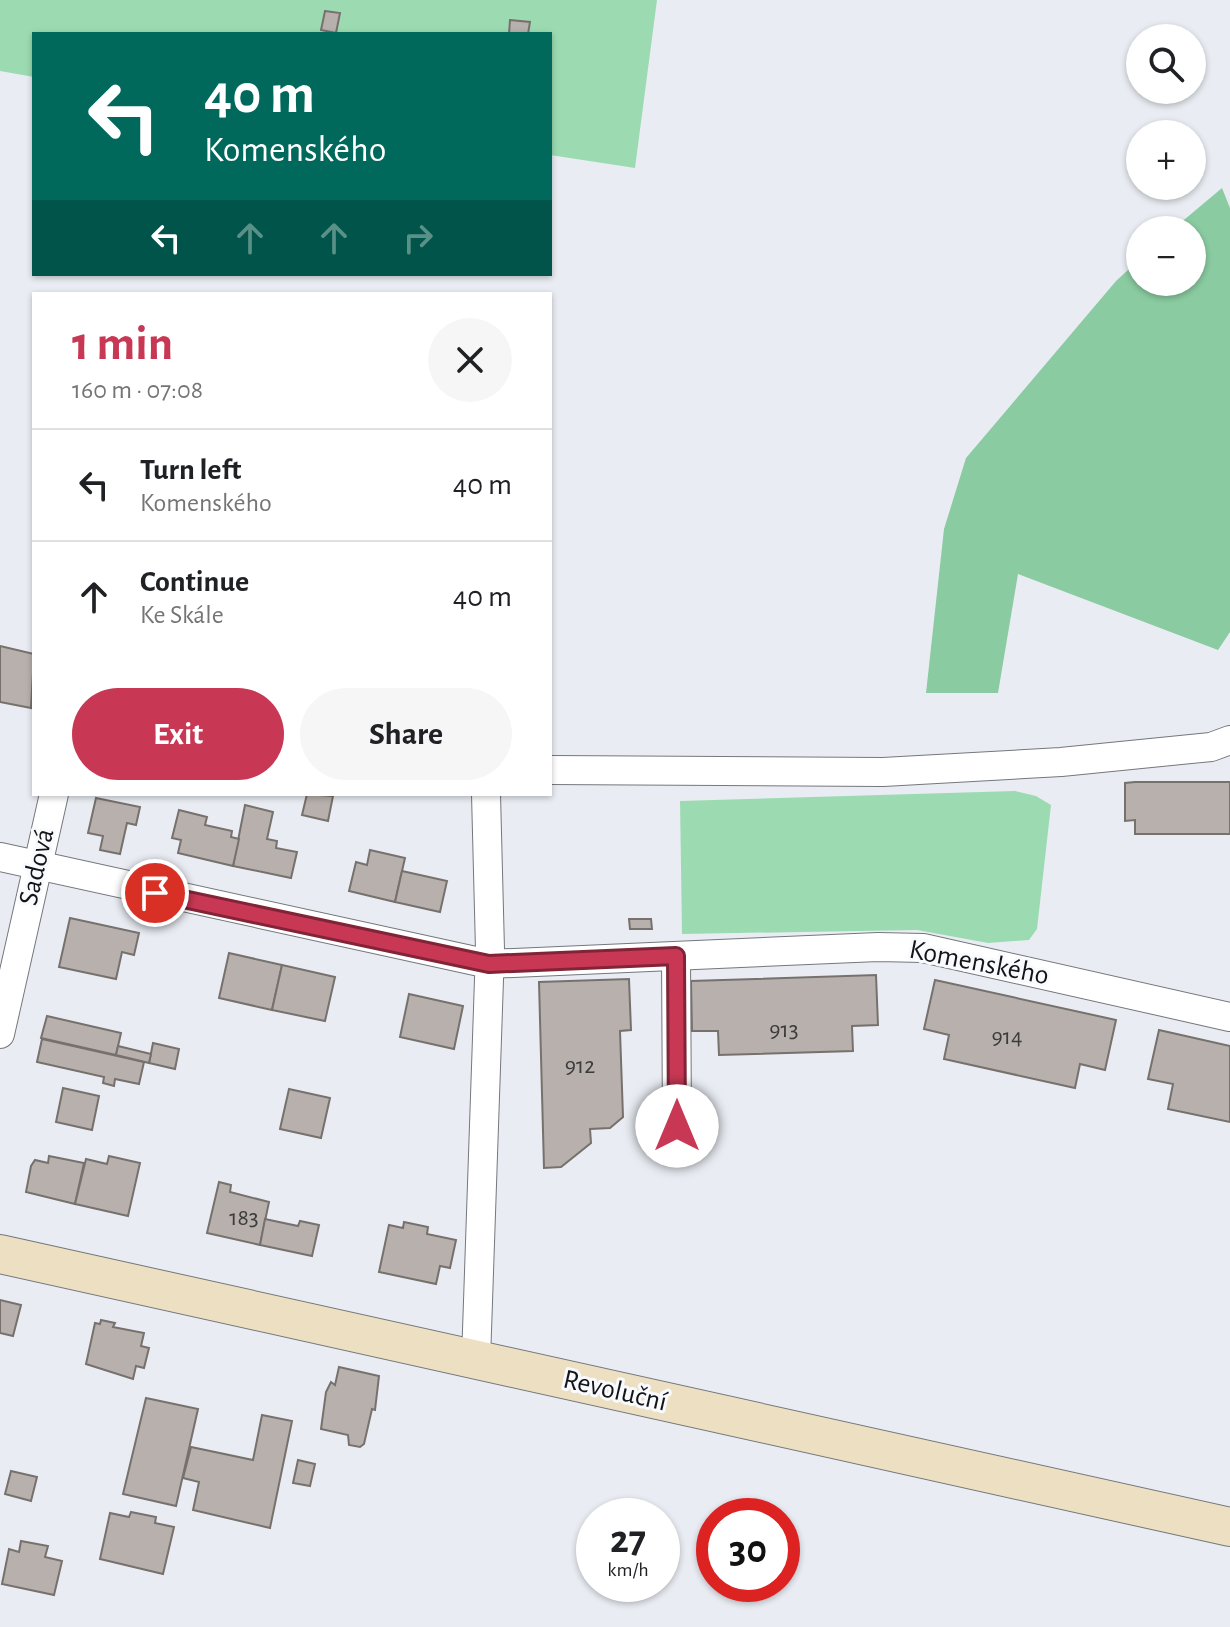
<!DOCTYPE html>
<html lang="en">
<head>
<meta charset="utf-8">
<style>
	:root { --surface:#fff; --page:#f6f6f6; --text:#202124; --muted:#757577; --line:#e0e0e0; --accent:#c83854 }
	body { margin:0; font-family:"Alegreya Sans",sans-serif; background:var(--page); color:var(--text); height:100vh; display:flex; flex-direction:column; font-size:30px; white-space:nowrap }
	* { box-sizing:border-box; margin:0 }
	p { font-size:26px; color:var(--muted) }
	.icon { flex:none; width:44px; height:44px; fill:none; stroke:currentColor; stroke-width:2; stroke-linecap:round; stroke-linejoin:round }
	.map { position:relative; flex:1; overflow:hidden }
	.panel { position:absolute; left:32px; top:292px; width:520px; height:504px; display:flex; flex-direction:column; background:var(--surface); border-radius:0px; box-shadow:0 2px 6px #0004 }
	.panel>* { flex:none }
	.guide { position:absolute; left:32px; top:32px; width:520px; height:244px; border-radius:0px; box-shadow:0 2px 6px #0004; background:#00695c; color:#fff; overflow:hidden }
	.controls { position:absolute; left:1126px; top:24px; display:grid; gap:16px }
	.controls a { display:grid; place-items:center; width:80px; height:80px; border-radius:50%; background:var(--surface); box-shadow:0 2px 6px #0004; font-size:40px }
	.speed { position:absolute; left:576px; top:1498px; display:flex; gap:16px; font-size:40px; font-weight:700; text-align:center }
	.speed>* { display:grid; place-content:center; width:104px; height:104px; border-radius:50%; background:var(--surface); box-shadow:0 2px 6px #0004; line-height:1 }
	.speed small { font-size:20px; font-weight:400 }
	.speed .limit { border:12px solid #d22; background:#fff; color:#111 }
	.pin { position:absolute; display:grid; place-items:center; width:68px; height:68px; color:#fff; margin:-34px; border:4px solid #fff; border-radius:50%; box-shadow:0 2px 8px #0007 }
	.me { position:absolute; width:88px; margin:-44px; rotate:0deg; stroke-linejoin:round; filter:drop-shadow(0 0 6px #0008) }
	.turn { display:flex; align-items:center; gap:28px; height:168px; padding:0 40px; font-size:36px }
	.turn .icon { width:104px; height:104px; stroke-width:2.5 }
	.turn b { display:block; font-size:56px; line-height:68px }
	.lanes { display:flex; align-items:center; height:76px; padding:0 40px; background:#0003; justify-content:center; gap:40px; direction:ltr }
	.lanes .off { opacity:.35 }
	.round { display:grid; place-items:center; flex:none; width:84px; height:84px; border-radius:42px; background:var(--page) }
	.overview { display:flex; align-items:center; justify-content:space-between; height:136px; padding:0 40px }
	h1 { font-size:48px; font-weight:700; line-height:60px; color:var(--accent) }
	.cta { display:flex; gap:16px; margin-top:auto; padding:16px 40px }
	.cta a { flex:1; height:92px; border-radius:48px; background:var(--accent); color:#fff; font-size:32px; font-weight:700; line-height:92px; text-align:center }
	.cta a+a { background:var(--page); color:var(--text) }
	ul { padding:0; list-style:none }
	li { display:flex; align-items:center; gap:24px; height:112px; padding:0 40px; border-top:2px solid var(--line) }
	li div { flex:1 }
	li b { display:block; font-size:30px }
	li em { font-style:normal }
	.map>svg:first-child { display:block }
	.green { fill:#9cdbb2 }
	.forest { fill:#8acba1 }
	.building { fill:#b7b0ad; stroke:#77716e; stroke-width:2 }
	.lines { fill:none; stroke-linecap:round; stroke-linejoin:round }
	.street-casing { stroke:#74777c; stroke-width:30 }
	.secondary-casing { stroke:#74777c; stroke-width:40 }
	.street { stroke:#fff; stroke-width:28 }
	.secondary { stroke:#ecdfc2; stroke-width:38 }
	.route-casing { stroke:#822437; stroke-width:20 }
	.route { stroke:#c83854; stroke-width:14 }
	.labels { text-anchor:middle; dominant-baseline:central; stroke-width:6; stroke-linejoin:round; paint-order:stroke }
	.number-label { font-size:24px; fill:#3c3b3c }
	.street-label { font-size:28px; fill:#131416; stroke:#f8fafe }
</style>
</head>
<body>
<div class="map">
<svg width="1230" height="1627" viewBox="0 0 1230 1627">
	<rect width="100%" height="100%" fill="#e9edf3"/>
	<!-- green -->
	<g class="green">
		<path d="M0 0H657L635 168 550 155V34H34V77L0 71Z"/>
		<path d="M1015 791 1036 796 1051 805 1037 929 1029 940 988 943 917 930 682 934 680 801Z"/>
	</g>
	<!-- forest -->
	<path class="forest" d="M1222 188 1230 208V632L1218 650 1018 574 998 693H926L944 529 966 458 1116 281 1140 259V282H1192V230H1172Z"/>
	<!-- building -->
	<g class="building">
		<path d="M325 11 340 13 336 33 321 30Z"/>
		<path d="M510 20 530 22 528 34H509Z"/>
		<path d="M0 646 34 654 31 708 0 702Z"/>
		<path d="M1135 782H1230V834H1135V820L1125 821V783Z"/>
		<path d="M307 794 333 796 328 821 302 815Z"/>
		<path d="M96 798 140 807 136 825 127 823 120 854 100 850 103 836 88 833Z"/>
		<path d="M245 805 273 812 267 839 277 841 276 848 297 852 291 878 233 866Z"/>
		<path d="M179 810 207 817 205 825 232 831 231 837 239 839 233 866 178 853 181 840 172 838Z"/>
		<path d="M370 850 405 858 395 902 349 891 356 862 367 865Z"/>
		<path d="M402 871 447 881 440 912 395 902Z"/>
		<path d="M70 918 139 933 134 955 122 952 116 979 59 967Z"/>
		<path d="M629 919H651L652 929H630Z"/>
		<path d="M229 953 282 965 272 1010 219 998Z"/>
		<path d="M282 965 335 977 325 1021 272 1010Z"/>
		<path d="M876 975 878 1025 852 1026 853 1051 719 1055 718 1031H692L691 981Z"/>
		<path d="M629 979 631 1030 620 1031 623 1117 610 1128 590 1129 591 1143 561 1167 544 1168 539 982Z"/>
		<path d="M935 980 1116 1020 1105 1070 1080 1064 1075 1088 944 1059 949 1035 924 1029Z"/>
		<path d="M409 994 463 1006 454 1049 400 1037Z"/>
		<path d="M47 1016 121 1033 116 1055 41 1038Z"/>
		<path d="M1159 1030 1230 1046V1122L1168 1109 1173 1084 1148 1079Z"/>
		<path d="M42 1039 144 1062 139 1084 115 1079 114 1086 103 1083 104 1077 37 1062Z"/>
		<path d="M153 1043 179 1049 175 1069 149 1063Z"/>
		<path d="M118 1046 151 1054 149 1063 116 1055Z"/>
		<path d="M63 1088 99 1096 92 1130 56 1122Z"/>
		<path d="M289 1089 330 1098 321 1138 280 1129Z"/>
		<path d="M49 1156 84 1163 75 1204 26 1192 31 1166 35 1160 48 1163Z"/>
		<path d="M109 1156 140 1163 128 1216 75 1204 86 1159 107 1164Z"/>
		<path d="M219 1182 231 1185 230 1192 269 1202 260 1245 207 1233Z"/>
		<path d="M265 1219 298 1226 300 1221 319 1225 312 1256 260 1245Z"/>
		<path d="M404 1222 428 1227 427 1234 456 1240 450 1268 440 1266 436 1284 379 1272 389 1225 403 1228Z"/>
		<path d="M0 1300 21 1305 13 1336 0 1333Z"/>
		<path d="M101 1320 115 1323 113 1327 144 1333 141 1346 149 1348 144 1368 136 1366 133 1379 86 1364 95 1323 100 1324Z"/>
		<path d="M339 1367 379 1376 375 1410 372 1409 364 1444 360 1447 349 1445 348 1435 321 1429 326 1392 331 1382 335 1385Z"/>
		<path d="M146 1398 198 1409 176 1506 123 1494Z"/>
		<path d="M262 1415 292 1421 270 1528 193 1510 199 1482 183 1478 191 1447 253 1460Z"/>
		<path d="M298 1460 315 1464 310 1486 293 1483Z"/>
		<path d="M11 1471 37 1477 31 1501 5 1494Z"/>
		<path d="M131 1512 156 1517 155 1523 174 1527 163 1574 100 1559 110 1513 129 1517Z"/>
		<path d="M21 1541 48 1546 45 1557 62 1561 54 1595 2 1584 9 1549 19 1552Z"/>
	</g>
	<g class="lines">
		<!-- street casing -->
		<g class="street-casing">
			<g id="street">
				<path d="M550 770 883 772 1061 762 1211 747 1230 740"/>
				<path d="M0 857 489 964 878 947 923 948 1230 1017"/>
				<path d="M676 956 677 1126"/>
				<path d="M0 1034 54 794"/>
				<path d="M476 1360 490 950 486 794"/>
			</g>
		</g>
		<!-- secondary casing -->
		<g class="secondary-casing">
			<path id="secondary" d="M0 1254 1230 1527"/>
		</g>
		<!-- street -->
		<use href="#street" class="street"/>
		<!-- secondary -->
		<use href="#secondary" class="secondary"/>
	</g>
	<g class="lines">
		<!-- route casing -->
		<g class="route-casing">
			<path id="route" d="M155 893 489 964 676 956 677 1126"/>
		</g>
		<!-- route -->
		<use href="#route" class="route"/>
	</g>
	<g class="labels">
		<!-- number labels -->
		<g class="number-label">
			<text x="784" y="1030">913</text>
			<text x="1007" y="1037">914</text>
			<text x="580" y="1066">912</text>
			<text x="244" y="1218">183</text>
		</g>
		<!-- street labels -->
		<g class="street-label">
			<text transform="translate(37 867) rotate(-77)">Sadová</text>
			<text transform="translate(979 963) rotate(11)">Komenského</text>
			<text transform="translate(615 1391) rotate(13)">Revoluční</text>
		</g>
	</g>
</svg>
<div class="controls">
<a><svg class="icon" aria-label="search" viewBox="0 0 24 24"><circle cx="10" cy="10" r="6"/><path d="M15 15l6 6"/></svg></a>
<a>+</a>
<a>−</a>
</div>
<div class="speed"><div>27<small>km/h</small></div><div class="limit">30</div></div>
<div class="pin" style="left:155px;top:893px;background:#d93025"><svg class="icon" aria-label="arrive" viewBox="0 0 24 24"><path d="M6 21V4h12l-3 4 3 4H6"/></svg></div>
<svg class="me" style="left:677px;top:1126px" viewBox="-20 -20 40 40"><circle r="19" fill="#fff"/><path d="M0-13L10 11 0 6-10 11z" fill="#c83854"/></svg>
<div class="guide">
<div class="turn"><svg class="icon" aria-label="left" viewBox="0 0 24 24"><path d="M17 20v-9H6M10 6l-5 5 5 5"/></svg><div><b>40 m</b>Komenského</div></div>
<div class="lanes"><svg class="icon" aria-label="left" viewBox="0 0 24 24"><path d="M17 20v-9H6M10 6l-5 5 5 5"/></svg><svg class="icon off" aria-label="ahead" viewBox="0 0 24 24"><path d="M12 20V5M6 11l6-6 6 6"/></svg><svg class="icon off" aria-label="ahead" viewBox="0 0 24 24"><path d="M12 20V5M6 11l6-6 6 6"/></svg><svg class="icon off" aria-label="right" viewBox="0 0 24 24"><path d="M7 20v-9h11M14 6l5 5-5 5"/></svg></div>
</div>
<section class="panel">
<div class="overview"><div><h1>1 min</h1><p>160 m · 07:08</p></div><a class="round"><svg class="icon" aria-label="close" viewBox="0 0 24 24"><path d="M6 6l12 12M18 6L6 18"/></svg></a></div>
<ul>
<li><svg class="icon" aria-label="left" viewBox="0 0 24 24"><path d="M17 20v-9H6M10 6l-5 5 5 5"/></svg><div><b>Turn left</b><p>Komenského</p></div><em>40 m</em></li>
<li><svg class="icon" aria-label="ahead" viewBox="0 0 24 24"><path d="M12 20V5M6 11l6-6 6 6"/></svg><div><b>Continue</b><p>Ke Skále</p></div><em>40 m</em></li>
</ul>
<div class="cta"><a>Exit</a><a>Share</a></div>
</section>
</div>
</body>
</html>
